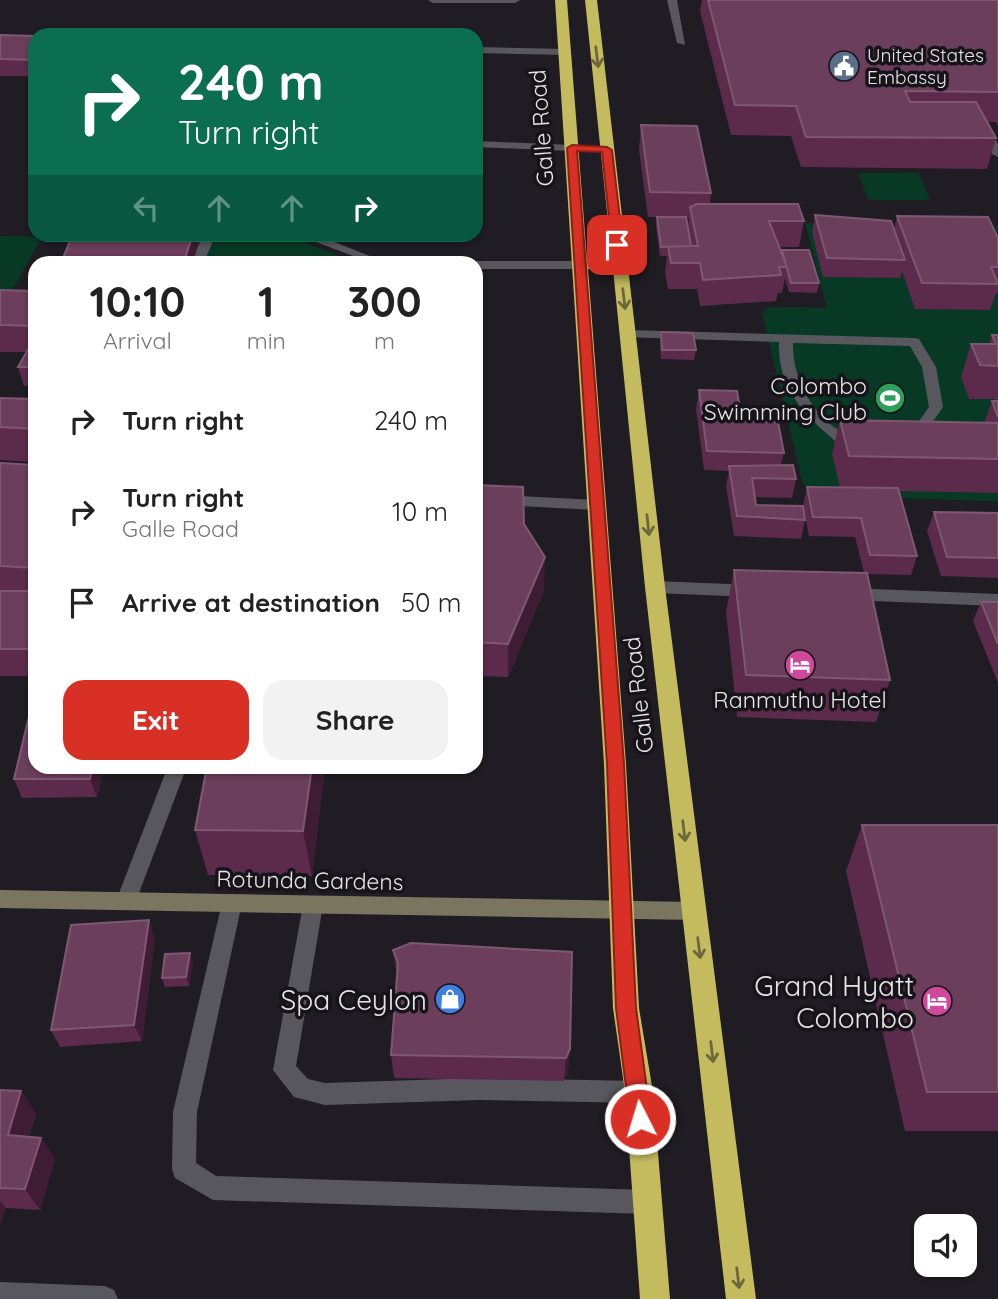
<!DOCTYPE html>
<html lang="en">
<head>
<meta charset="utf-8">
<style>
	:root { --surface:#fff; --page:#f2f2f2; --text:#222; --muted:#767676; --accent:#d93025 }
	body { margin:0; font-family:Quicksand,sans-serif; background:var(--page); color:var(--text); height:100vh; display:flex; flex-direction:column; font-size:26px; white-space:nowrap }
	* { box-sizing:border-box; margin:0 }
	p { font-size:23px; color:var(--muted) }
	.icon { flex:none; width:38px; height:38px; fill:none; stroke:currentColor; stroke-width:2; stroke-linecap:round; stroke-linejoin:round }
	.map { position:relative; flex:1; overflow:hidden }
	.panel { position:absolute; left:28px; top:256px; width:455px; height:518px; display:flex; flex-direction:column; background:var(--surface); border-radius:21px; box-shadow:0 2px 5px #0004 }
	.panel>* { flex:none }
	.banner { position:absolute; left:28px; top:28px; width:455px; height:214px; border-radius:21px; box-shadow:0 2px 5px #0004; background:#0b6e4f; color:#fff; overflow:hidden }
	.fabs { position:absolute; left:914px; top:1214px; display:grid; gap:14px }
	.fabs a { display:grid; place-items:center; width:63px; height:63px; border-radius:14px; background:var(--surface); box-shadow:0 2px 5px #0004; font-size:35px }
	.pin { position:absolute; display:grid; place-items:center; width:60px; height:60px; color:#fff; margin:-30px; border-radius:14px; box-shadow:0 4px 10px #0006 }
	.me { position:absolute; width:77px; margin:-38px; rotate:355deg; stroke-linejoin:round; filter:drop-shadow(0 0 5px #0008) }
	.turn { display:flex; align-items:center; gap:24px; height:147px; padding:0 35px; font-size:32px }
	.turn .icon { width:91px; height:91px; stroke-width:2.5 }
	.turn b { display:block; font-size:49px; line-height:60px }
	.lanes { display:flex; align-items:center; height:66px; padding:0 35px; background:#0003; justify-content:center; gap:35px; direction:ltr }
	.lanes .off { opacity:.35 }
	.eta { display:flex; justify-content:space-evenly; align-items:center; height:119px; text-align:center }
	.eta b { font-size:42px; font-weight:700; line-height:49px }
	.button { display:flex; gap:14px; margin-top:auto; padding:14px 35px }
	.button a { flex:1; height:80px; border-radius:21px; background:var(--accent); color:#fff; font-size:28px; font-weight:700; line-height:80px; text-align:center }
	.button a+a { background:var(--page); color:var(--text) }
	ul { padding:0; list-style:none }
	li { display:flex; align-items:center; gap:21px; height:91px; padding:0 35px }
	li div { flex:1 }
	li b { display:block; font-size:26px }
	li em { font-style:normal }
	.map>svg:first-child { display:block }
	.green { fill:#073924 }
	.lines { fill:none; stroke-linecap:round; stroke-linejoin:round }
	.lane { fill:#59575e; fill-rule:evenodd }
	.street { fill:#59575e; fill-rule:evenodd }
	.secondary { fill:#79755e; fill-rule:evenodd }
	.highway { fill:#c4bb5f; fill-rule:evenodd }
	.wall { fill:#5c2a4a; fill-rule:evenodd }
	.shaded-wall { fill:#3e1c33 }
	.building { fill:#6b3e5b; stroke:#7e5871; stroke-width:2 }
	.oneway { stroke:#6d683c }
	.route { fill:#d93025; stroke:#8d1f18; stroke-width:2 }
	.labels { text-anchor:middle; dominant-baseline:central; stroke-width:7; stroke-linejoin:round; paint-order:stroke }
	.far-poi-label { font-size:19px; fill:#e6e4e9; stroke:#161419; text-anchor:start }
	.street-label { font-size:23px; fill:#e6e4e9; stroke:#161419 }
	.poi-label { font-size:23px; fill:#e6e4e9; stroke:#161419; text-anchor:end }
	.near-poi-label { font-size:28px; fill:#e6e4e9; stroke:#161419; text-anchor:end }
</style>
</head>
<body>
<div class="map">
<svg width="998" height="1299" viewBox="0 0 998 1299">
	<rect width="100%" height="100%" fill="#1f1d23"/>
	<!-- green -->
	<g class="green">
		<path d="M858 173H919L930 200H868Z"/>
		<path d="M805 223 998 227V501L818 496 803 484 762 313 768 307 827 308Z"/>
		<path d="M226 234 284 235 355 262H203L210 246Z"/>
		<path d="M0 236 42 237 4 305H0Z"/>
	</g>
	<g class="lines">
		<!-- lane -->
		<g class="lane">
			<path d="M428 0H520L515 3H433Z"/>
			<path d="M667 0H677L685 45 677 43Z"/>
			<path d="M983 124 987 125 998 144V157L992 154 978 127Z"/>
			<path d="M203 234H216L204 262H192Z"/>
			<path d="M295 234H314L385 262H369Z"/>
			<path d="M476 261H580L586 265 580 269H476V262H471Z"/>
			<path d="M627 330 914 338 919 339 936 367 943 407 918 443H908L906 440 929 407 922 367 910 346 793 343C792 384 820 429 861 440L863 443 861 446 847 448C838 445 832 438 825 432 796 406 778 382 779 342L622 337 620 334Z"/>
			<path d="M476 494 597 500 605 505 597 510 476 504Z"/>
			<path d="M168 766H187L136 901 133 907 126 910 119 907 116 901Z"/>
			<path d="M232 894 239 897 242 903 197 1112 196 1163 216 1176 646 1190 655 1193 658 1202 655 1211 646 1214 213 1200 175 1178 172 1169 173 1112 222 903 225 897Z"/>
			<path d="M313 896 320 899 323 905 296 1066 308 1079 325 1083 478 1078 639 1081 647 1084 651 1092 647 1100 639 1103 478 1100 325 1105 294 1097 273 1070 303 905 306 899Z"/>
		</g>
		<!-- street -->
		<g class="street">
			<path d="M476 47 566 49 571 52 566 55 476 53Z"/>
			<path d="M476 141 572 145 578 148 572 151 476 147Z"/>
			<path d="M655 581 753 585 761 591 753 597 655 593 647 587Z"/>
			<path d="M848 588 998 594V606L848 600 840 594Z"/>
			<path d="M0 1282 105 1286 114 1290 118 1299H0Z"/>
		</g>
		<!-- secondary -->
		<path class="secondary" d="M0 890 694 902 701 905 704 911 701 917 694 920 0 908Z"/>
		<!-- highway -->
		<path class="highway" d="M555 0H567L587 260H612L585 0H597L665 587 756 1299H726L645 587 613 269H588L626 764 639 1008 653 1092 670 1299H640L625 1092 613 1008 604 764Z"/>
	</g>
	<!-- wall -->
	<g class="wall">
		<path d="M702 0H998V126L996 122H987L996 138 987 169 801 167 791 136 731 135 700 11Z"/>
		<path d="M0 35 35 36V76H0Z"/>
		<path d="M641 125 711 193 710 204 804 221 799 247H779L781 252 782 250 819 283 817 293 789 292 785 278 782 293H778L776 301 700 306 697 289H668L665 272 667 256H660L656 226 657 217H648L639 150ZM686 218H689L688 228Z"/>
		<path d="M815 215 894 229 897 216 998 238V293H996L990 310 915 309 902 271 900 278 823 277 812 233Z"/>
		<path d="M201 234 193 262H65L63 258Z"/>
		<path d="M0 290 35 291V386H24L18 367 27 352H0Z"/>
		<path d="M661 332 696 350 694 360 661 359 660 342Z"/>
		<path d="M992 335H998V493L899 491 917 556 911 575 867 574 890 680 876 722 737 717 726 612 734 570 864 573 855 537 809 536 803 506 807 487H840L832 454 840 420 984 423 992 401H996L995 399H969L961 377 971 344H989Z"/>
		<path d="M699 390 784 453 781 465 796 479 792 498 755 497 756 505 805 520 801 539 734 536 726 485 729 471 704 470 696 409Z"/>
		<path d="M0 398 35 399V462L0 460Z"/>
		<path d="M0 463 35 465V676H0Z"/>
		<path d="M476 485 524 524 544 591 508 677 476 676Z"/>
		<path d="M934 512 998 513V578L941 576 927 531Z"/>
		<path d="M981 602H998V683L973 621Z"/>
		<path d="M104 766 97 797 22 798 14 779Z"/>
		<path d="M325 766 312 876 208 875 195 830Z"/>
		<path d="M862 825H998V1131H905L846 871Z"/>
		<path d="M155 938 142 1041 60 1047 51 1030Z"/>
		<path d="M393 950 572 952 568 1072 564 1081 394 1078 391 1055 397 977Z"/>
		<path d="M193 962 189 986 165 987 162 978Z"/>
		<path d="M0 1090 21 1091 36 1114 29 1137 41 1138 55 1159 40 1210 6 1208 0 1225Z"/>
	</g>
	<!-- shaded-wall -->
	<g class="shaded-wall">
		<path d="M193 234H201L193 262H184Z"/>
		<path d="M545 557 544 591 508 677V644Z"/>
		<path d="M93 766H104L97 797 90 779Z"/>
		<path d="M312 766H325L312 876 303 831Z"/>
		<path d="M149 920 155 938 142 1041 134 1025Z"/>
		<path d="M190 953 193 962 189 986 186 977Z"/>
		<path d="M570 1049 568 1072 564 1081 566 1058Z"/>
		<path d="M21 1091 36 1114 23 1157 8 1135Z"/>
		<path d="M41 1138 55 1159 40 1210 25 1189Z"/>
		<path d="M0 1201 6 1208 0 1225Z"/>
	</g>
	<!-- building -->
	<g class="building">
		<path d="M708 0H998V92L905 91 910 102H976L996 138 806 137 796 106 735 105Z"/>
		<path d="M0 35 35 36V60L0 59Z"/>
		<path d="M641 125 697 126 711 193 650 192Z"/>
		<path d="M697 204H798L804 221H769L787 267H779L781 275 703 280 700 263H671L668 246H698L690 207Z"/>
		<path d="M815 215 891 221 905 260 827 258Z"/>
		<path d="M897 216 988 217 998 238V267H991L998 284 922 283Z"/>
		<path d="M657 217H686L691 246 661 247Z"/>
		<path d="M73 234H193L184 262H80L82 258H63Z"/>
		<path d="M782 250H809L819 283H791Z"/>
		<path d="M0 290 35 291V326L0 325Z"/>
		<path d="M661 332 693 333 696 350H662Z"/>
		<path d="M992 335H998V366L980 365 971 344H996Z"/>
		<path d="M35 337V367H18Z"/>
		<path d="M699 390 737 391 742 421 778 422 784 453 707 451Z"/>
		<path d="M0 398 35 399V429L0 427Z"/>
		<path d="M992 401H998V417Z"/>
		<path d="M840 420 998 423V459L849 456Z"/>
		<path d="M0 463 35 465V568L0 566Z"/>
		<path d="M793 465 796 479 752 478 756 505 803 506 805 520 737 516 729 466Z"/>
		<path d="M476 485 523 487 524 524 545 557 508 644 476 642Z"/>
		<path d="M807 487 898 488 917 556 870 555 861 518 813 517Z"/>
		<path d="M934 512 998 513V558L947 557Z"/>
		<path d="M734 570 867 573 890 680 746 675Z"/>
		<rect x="0" y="591" width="35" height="58"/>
		<path d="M981 602H998V644Z"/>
		<path d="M35 691V766H93L90 779H14Z"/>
		<path d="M207 766H312L303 831 195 830Z"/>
		<path d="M862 825H998V1092H927Z"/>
		<path d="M149 920 134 1025 51 1030 71 925Z"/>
		<path d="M411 943 572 952 570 1049 566 1058 391 1055 398 963 393 950Z"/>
		<path d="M190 953 186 977 162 978 165 954Z"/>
		<path d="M0 1090 21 1091 8 1135 41 1138 25 1189 0 1188Z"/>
	</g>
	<!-- one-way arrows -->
	<defs><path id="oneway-shaft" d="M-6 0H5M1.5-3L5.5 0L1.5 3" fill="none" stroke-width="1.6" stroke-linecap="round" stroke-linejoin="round" transform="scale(1.75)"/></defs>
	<g class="oneway">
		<use href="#oneway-shaft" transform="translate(597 57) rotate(83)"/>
		<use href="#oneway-shaft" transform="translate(624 299) rotate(83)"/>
		<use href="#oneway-shaft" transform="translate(648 525) rotate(84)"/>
		<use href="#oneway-shaft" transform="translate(684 831) rotate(83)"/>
		<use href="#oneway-shaft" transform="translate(699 948) rotate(83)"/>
		<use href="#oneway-shaft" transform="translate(712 1052) rotate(83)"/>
		<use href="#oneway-shaft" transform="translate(738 1278) rotate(83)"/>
	</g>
	<!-- route -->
	<path class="route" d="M572 145 607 147 612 150 623 245 617 249 612 245 602 152 577 151 624 764 636 1008 651 1119 648 1127 640 1130 633 1127 630 1119 616 1008 607 764 567 148Z"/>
	<!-- icons -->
	<defs>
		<g id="civic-disc" transform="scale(1.575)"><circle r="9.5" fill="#5c6f8a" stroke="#161419"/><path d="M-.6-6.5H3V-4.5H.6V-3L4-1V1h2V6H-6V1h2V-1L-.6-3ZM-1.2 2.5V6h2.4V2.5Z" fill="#fff"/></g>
		<g id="stadium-disc" transform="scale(1.575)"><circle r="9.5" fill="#2e9e5b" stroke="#161419"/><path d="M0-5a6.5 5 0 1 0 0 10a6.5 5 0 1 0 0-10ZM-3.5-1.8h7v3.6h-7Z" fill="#fff"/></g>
		<g id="hotel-disc" transform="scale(1.575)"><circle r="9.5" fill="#d1479c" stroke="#161419"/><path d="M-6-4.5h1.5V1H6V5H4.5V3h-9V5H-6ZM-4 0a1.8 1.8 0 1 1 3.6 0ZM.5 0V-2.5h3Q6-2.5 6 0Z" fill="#fff"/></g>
		<g id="shop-disc" transform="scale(1.575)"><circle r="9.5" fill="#3f7fe0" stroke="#161419"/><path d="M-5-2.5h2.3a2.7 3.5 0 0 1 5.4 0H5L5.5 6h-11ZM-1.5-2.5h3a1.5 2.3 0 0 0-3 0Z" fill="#fff"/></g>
	</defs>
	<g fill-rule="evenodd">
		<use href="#civic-disc" x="844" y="66"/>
		<use href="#stadium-disc" x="890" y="398"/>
		<use href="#hotel-disc" x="800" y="665"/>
		<use href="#shop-disc" x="450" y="999"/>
		<use href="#hotel-disc" x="937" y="1001"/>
	</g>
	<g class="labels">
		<!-- far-poi labels -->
		<g class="far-poi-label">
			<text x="867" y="55">United States<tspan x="867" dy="22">Embassy</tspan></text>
		</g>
		<!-- street labels -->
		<g class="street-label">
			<text transform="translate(541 128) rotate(-94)">Galle Road</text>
			<text transform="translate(638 695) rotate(-97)">Galle Road</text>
			<text transform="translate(310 880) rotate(1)">Rotunda Gardens</text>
		</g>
		<!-- poi labels -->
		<g class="poi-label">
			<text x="867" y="385">Colombo<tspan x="867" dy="26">Swimming Club</tspan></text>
			<text x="800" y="699" text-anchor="middle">Ranmuthu Hotel</text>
		</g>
		<!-- near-poi labels -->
		<g class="near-poi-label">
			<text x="914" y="985">Grand Hyatt<tspan x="914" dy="32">Colombo</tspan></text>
			<text x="427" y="999">Spa Ceylon</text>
		</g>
	</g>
</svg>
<div class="fabs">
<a><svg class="icon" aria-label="sound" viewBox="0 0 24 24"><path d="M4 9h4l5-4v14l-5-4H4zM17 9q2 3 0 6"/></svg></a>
</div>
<div class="pin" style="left:617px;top:245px;background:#d93025"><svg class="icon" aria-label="arrive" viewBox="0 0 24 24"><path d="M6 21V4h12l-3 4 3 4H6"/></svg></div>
<svg class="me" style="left:640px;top:1119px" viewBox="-20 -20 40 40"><circle r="17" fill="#d93025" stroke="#fff" stroke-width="3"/><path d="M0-11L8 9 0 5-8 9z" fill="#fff"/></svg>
<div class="banner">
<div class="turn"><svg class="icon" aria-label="right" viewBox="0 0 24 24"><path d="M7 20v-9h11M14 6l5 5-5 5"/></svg><div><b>240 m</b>Turn right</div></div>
<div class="lanes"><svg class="icon off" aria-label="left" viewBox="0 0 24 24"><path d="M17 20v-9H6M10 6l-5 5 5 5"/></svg><svg class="icon off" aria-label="ahead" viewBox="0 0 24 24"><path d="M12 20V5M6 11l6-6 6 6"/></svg><svg class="icon off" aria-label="ahead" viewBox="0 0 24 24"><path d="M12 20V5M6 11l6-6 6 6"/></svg><svg class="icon" aria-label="right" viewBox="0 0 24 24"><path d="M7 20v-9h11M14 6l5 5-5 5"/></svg></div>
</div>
<section class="panel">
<div class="eta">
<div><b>10:10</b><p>Arrival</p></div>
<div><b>1</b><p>min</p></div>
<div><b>300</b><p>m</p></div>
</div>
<ul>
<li><svg class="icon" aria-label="right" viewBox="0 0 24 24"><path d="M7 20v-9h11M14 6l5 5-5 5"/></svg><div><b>Turn right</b></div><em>240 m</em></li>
<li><svg class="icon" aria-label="right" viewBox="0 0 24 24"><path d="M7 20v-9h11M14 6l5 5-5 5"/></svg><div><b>Turn right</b><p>Galle Road</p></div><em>10 m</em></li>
<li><svg class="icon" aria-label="arrive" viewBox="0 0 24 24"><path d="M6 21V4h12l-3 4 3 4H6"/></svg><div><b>Arrive at destination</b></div><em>50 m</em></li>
</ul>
<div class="button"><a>Exit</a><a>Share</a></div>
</section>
</div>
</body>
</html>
